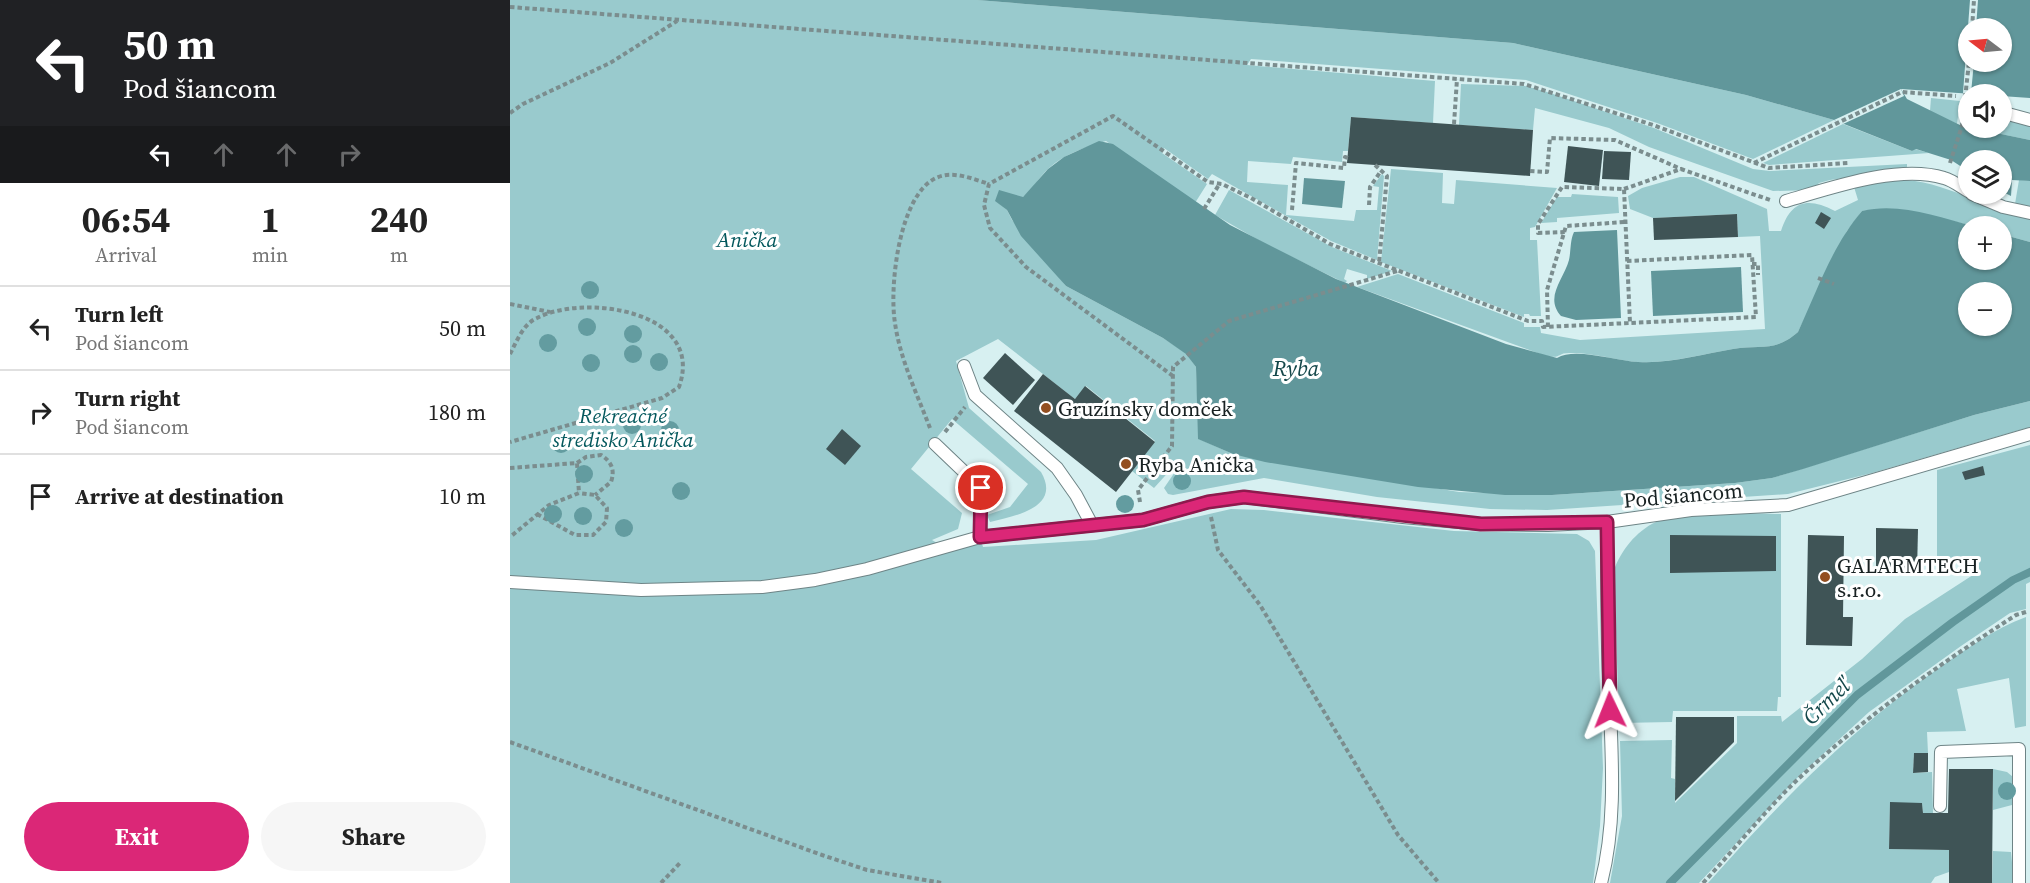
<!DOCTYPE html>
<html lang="en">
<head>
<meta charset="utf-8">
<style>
	:root { --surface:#fff; --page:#f6f6f6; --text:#222; --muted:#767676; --line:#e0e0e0; --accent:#db2777 }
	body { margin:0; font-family:"Source Serif 4",serif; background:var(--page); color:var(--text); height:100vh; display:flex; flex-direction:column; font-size:22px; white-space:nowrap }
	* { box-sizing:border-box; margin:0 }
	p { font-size:20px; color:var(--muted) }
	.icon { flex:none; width:33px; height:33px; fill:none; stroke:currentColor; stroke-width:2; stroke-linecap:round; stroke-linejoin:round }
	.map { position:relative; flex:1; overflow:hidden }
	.side { display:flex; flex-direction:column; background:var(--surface); width:510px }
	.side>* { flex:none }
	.top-card { background:#202124; color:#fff; overflow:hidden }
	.needle { width:39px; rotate:286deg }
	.buttons { position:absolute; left:1448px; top:18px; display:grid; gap:12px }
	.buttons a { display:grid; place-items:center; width:54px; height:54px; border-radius:50%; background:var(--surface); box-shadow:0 2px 4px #0004; font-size:30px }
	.pin { position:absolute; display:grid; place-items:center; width:51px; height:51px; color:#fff; margin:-26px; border:3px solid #fff; border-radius:50%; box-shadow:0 2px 6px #0007 }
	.me { position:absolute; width:66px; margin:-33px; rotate:358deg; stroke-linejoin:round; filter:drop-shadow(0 0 4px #0008) }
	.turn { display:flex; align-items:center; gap:21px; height:126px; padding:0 24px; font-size:27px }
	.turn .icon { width:78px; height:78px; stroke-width:2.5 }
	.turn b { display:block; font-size:42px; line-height:51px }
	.lanes { display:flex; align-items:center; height:57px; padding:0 24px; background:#0003; justify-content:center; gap:30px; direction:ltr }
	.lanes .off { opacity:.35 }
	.eta { display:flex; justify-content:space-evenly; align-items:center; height:102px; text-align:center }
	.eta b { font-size:36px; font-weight:700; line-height:42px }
	.action { display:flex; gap:12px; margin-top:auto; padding:12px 24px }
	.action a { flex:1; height:69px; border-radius:36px; background:var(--accent); color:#fff; font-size:24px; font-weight:700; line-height:69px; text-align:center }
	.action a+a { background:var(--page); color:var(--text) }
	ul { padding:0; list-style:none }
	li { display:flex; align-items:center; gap:18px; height:84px; padding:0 24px; border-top:2px solid var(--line) }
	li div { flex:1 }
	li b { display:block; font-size:22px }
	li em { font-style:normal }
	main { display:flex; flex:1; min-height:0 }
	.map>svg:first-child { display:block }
	.green { fill:#99cacd }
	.water { fill:#61979b; fill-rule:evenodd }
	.pier { fill:#d7f0f1 }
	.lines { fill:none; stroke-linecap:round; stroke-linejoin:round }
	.stream { stroke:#61979b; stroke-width:8 }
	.building { fill:#3f5456 }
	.lane-casing { stroke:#6e8486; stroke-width:14 }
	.path { stroke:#7b8d8e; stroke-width:4; stroke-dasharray:4.5 3; stroke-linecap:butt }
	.lane { stroke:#fff; stroke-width:12 }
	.tree { fill:#639ca0 }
	.route-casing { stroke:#8e194d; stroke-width:15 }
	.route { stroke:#db2777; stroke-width:10 }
	.poi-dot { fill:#934f21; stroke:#fff; stroke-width:2 }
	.labels { text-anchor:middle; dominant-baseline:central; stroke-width:6; stroke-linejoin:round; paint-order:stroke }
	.park-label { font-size:21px; font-style:italic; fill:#04585d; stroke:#fff }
	.poi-label { font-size:21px; fill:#182122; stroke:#fff; text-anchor:start }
	.street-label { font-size:21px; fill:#182122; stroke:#fff }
	.water-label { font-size:22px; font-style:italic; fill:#14474a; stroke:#fff }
</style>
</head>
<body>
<main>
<section class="side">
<div class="top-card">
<div class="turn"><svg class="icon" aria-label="left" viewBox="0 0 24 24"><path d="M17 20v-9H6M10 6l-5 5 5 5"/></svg><div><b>50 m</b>Pod šiancom</div></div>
<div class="lanes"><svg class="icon" aria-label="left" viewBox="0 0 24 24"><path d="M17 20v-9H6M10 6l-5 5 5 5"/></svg><svg class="icon off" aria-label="ahead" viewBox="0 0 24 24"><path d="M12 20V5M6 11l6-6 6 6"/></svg><svg class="icon off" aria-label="ahead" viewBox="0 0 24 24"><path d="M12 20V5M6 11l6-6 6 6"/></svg><svg class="icon off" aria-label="right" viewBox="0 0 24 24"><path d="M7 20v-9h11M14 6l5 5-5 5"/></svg></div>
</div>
<div class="eta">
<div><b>06:54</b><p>Arrival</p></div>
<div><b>1</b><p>min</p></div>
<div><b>240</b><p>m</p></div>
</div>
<ul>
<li><svg class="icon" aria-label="left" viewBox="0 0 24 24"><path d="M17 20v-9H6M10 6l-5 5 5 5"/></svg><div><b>Turn left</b><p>Pod šiancom</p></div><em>50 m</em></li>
<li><svg class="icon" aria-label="right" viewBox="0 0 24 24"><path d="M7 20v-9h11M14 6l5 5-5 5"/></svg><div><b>Turn right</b><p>Pod šiancom</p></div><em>180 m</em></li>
<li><svg class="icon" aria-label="arrive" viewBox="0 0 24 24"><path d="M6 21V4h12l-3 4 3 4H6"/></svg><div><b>Arrive at destination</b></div><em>10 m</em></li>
</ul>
<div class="action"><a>Exit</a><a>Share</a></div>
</section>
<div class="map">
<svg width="1520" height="883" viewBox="0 0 1520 883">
	<rect width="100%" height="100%" fill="#d7f0f1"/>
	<!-- green -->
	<g class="green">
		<path d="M0 0H467L1003 43 1236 95 1324 120 1243 159 1147 123 1016 80 741 59 737 65 925 81 923 123 841 117 838 151H833L832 162 783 157 781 164 738 161 737 182 778 185 776 215 844 221 846 210H867L869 187 863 186 872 174 874 176 867 260 821 241 702 174 698 179 654 148 652 153 697 184 685 203 596 141C576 147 556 153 539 168 529 177 523 189 513 197L486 201 497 210 502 220 556 286 653 338 676 353 686 367 689 439 723 454 949 492 1042 495 1225 483 1262 478 1464 415 1520 401V427L1362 473 1278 494 1037 510 980 509 867 497 754 478 663 495 658 494 654 488 669 466H664L644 488 622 471 645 441 576 386 565 399 488 339 446 361 459 408 531 472C552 508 504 516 480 522L477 515 500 507 518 484 442 419 401 469 452 513 448 529 422 540 432 546 470 537 473 547 586 540 721 509 754 510 944 531 1067 534 1079 541 1085 551 1093 768 1090 826 1083 883H0Z"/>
		<path d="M951 84 1015 86 1034 91 1144 128 1243 169 1260 171 1397 164V169L1320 180 1309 183 1303 190 1263 191 1139 147 1099 128 1025 108 1023 130 949 125Z"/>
		<path d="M1421 98 1450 101 1447 124 1420 111Z"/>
		<path d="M1491 109 1494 110 1493 117 1520 126V140L1456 127 1458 114V128H1491Z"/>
		<path d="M1333 124 1402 151 1405 149 1419 153 1259 165 1253 163Z"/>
		<path d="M881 169 933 173 932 203 944 204 946 180 1047 188 1025 227 1020 228V240H1027L1031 316H1020L1019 314H1014V317L871 262Z"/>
		<path d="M1170 177H1184L1257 209 1259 231H1271C1281 200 1298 197 1325 211L1348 200 1344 187C1356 185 1369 181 1381 180 1431 177 1473 209 1520 219V242L1491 234V226H1463L1401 211 1378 209 1352 211 1337 231 1288 332C1264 353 1250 344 1223 349 1192 354 1159 364 1127 362 1105 360 1081 352 1059 353 1046 353 1052 360 1033 355L847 287 888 274 1014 323V327H1030L1031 333 1070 340 1255 329 1250 236 1228 237 1227 214 1143 218 1120 209 1118 196 1132 188Z"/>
		<path d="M1509 180 1520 181V208L1505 204Z"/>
		<path d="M719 190 822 247 882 271 857 279V275L837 269 834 279 837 281 835 283 757 245 705 215Z"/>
		<path d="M1062 194 1108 197 1109 213 1047 218V222L1031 223 1047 197H1061Z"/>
		<path d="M1520 445V582L1516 584V609L1500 613 1451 646 1359 712 1289 776 1189 883H1100L1112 816 1110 741 1162 740 1161 778 1165 779V803L1227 743V716H1271L1272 722 1352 659 1395 619 1466 573V559L1427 560V470Z"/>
		<path d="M1271 514V697H1268L1267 711H1163L1162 722 1109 723 1104 570C1111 551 1126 531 1146 522 1171 509 1241 514 1271 514Z"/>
		<path d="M1516 617V726L1505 728 1499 678 1447 689 1456 731 1417 732 1418 753H1404L1403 773 1422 772 1423 813H1413L1412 803H1380L1379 849 1439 850V872L1425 877 1421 883H1198C1269 803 1341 729 1429 668 1456 649 1484 629 1516 617Z"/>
		<path d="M1483 769 1497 772 1503 777 1502 805 1483 810Z"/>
		<path d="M1483 851 1501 852 1504 883H1482Z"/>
	</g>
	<!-- water -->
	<g class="water">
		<path d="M467 0H1520V98L1391 89 1397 99 1452 126 1520 140V181L1502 180 1501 196 1491 191V160H1458V171L1441 160 1406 149 1402 151 1324 120 1236 95 1003 43ZM1458 28H1491V62H1458Z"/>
		<path d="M589 141 603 144 720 225 826 279 996 344 1047 358C1065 347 1105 361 1128 362 1160 364 1192 354 1223 349 1250 344 1264 353 1288 332 1307 291 1322 246 1352 211 1389 202 1428 217 1463 226H1458V260H1491V234L1520 242V401L1464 415 1293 469 1262 478 1225 483 1042 495H995L908 487 755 462 723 454 688 439 686 367 676 354 653 338 556 286 511 236 497 210 485 201 489 190 513 197 538 169 554 157ZM1491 292V326H1458V292Z"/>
		<path d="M794 178 835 181 832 208 792 204Z"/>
		<path d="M1107 230 1111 318 1066 320 1051 316C1034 297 1054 279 1059 260 1061 251 1060 240 1064 232Z"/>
		<path d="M1231 267 1233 312 1143 316 1141 271Z"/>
	</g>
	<!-- pier -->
	<g class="pier">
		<path d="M1460 0H1468L1466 28H1458V62H1464L1461 93H1453Z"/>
		<path d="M1391 89 1394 96 1333 124 1324 120Z"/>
	</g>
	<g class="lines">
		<!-- stream -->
		<path class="stream" d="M1160 883 1347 695 1443 622 1503 580 1520 572"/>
	</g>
	<!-- building -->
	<g class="building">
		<path d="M841 117 1023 130 1020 176 837 163Z"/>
		<path d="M1058 146 1093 150 1089 186 1054 182Z"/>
		<path d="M1094 151 1121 152 1119 180 1092 179Z"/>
		<path d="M1311 212 1321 218 1314 229 1305 223Z"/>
		<path d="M1227 214 1228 237 1144 240 1143 218Z"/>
		<path d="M495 353 525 380 503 405 473 378Z"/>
		<path d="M533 374 565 399 575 386 645 442 606 492 504 411Z"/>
		<path d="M332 429 351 446 335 465 316 449Z"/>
		<path d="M1473 466 1475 475 1455 480 1452 472Z"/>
		<path d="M1366 528 1408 529 1407 572H1366Z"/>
		<path d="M1160 535 1266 536V571L1160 573Z"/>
		<path d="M1298 535 1334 536 1333 617H1343L1342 646 1296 645Z"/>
		<path d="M1166 717H1224V742L1165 801Z"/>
		<path d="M1404 753H1418V772L1403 773Z"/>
		<path d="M1439 769H1483L1482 883H1439V850L1379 849 1380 802 1412 803 1413 813H1438Z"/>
	</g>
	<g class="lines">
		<!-- lane casing -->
		<g class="lane-casing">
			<g id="lane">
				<path d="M1498 114 1520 120"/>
				<path d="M1462 194 1493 207 1520 213"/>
				<path d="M1276 201C1321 188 1388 164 1434 178 1442 180 1451 187 1458 191"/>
				<path d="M454 366 465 395 547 468 566 495 582 525"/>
				<path d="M425 444 471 488 470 537"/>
				<path d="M0 582 131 590 252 587 305 580 357 569 470 537 633 520 698 502 734 497 893 517 971 524 1038 525 1097 522 1181 510 1278 505 1520 434"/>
				<path d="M1430 806 1431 752 1509 749V883"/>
				<path d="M1091 883C1108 818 1101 749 1099 682 1097 629 1097 575 1097 522"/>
			</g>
		</g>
		<!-- path -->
		<g class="path">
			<path d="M0 7 1014 84 1143 125 1259 168 1338 163"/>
			<path d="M1462 28 1464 0"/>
			<path d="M0 113 13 104 100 63 167 21"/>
			<path d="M944 124 947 79"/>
			<path d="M1244 163 1392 92 1446 96"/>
			<path d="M1440 163 1452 126 1459 62"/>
			<path d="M865 165 877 176 869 263"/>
			<path d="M1020 171 1037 172 1040 138 1105 140 1171 169"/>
			<path d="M1114 189 1171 169 1260 200"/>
			<path d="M859 205 860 187 871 171"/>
			<path d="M694 209 710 183"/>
			<path d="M782 210 786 163 834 168 835 157 838 158"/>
			<path d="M1117 261 1242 255 1246 317 1120 323"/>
			<path d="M1242 264H1248V275"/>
			<path d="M1308 278 1324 284"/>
			<path d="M0 304 40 312"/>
			<path d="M1038 327 1037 290 1056 226 1115 222"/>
			<path d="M0 354C7 341 13 324 27 318 75 293 196 311 169 387L152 398 0 442"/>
			<path d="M663 376 516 267 480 228 474 205 479 184 603 116 698 182 712 184 741 198 820 244 1018 321H1032L1033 327 1120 323 1114 189 1052 187 1028 224V233L1055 232"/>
			<path d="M420 428C407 394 390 359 385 323 379 287 389 195 426 178 443 170 463 179 479 184"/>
			<path d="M435 432 455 407"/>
			<path d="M67 463 76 457 91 455C102 462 105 470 101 482L85 495"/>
			<path d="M0 468 67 463 69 493 39 505 0 537"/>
			<path d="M630 502 628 490 662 446 663 367 719 321 887 271"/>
			<path d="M27 514 65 535H83L96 522 97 508 85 495 69 493"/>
			<path d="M701 517 708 550 750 605 888 835 929 883"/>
			<path d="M0 742 312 855 357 870 432 883"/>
			<path d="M151 883 170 863"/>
			<path d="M1193 883C1224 850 1253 813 1285 782 1353 718 1428 665 1506 615L1516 612"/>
		</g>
		<!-- lane -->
		<use href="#lane" class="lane"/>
	</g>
	<!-- trees -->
	<g class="tree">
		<circle cx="80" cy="290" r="9"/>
		<circle cx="77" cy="327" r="9"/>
		<circle cx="123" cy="334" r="9"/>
		<circle cx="38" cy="343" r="9"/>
		<circle cx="123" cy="354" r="9"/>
		<circle cx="149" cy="362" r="9"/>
		<circle cx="81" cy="363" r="9"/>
		<circle cx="122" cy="425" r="9"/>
		<circle cx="160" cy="430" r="9"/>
		<circle cx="51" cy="444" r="9"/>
		<circle cx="74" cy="474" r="9"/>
		<circle cx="672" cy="481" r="9"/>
		<circle cx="171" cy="491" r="9"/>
		<circle cx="615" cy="504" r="9"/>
		<circle cx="43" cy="514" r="9"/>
		<circle cx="73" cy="516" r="9"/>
		<circle cx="114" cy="528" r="9"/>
		<circle cx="1497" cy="791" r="9"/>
	</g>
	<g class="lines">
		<!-- route casing -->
		<g class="route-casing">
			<path id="route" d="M471 488 470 537 633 520 698 502 734 497 971 524 1097 522 1100 710"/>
		</g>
		<!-- route -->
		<use href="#route" class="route"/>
	</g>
	<!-- markers -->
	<g class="poi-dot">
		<circle cx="536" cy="408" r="6"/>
		<circle cx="616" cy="464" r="6"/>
		<circle cx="1315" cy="577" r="6"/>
	</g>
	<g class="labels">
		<!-- park labels -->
		<g class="park-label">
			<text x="237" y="239">Anička</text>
			<text x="113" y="415">Rekreačné<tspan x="113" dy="24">stredisko Anička</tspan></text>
		</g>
		<!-- poi labels -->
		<g class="poi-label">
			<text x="548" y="408">Gruzínsky domček</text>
			<text x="628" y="464">Ryba Anička</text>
			<text x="1327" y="565">GALARMTECH<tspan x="1327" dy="24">s.r.o.</tspan></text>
		</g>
		<!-- street labels -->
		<g class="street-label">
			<text transform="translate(1173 495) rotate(-5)">Pod šiancom</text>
		</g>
		<!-- water labels -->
		<g class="water-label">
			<text x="786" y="368">Ryba</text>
			<text transform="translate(1316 701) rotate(-44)">Črmeľ</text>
		</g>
	</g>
</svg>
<div class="buttons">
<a><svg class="needle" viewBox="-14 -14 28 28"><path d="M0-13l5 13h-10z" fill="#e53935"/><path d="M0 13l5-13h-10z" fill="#767676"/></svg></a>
<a><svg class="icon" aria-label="sound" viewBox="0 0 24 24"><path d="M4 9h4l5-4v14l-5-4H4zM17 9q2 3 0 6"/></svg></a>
<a><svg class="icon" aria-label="layers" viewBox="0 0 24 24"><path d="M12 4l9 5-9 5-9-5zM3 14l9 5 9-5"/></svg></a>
<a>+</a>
<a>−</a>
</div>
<div class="pin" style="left:471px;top:488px;background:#d93025"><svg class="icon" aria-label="arrive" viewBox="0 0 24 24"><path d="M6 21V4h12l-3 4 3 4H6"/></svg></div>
<svg class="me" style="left:1100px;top:710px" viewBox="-20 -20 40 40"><path d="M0-17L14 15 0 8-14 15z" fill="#db2777" stroke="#fff" stroke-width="4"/></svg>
</div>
</main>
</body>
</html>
